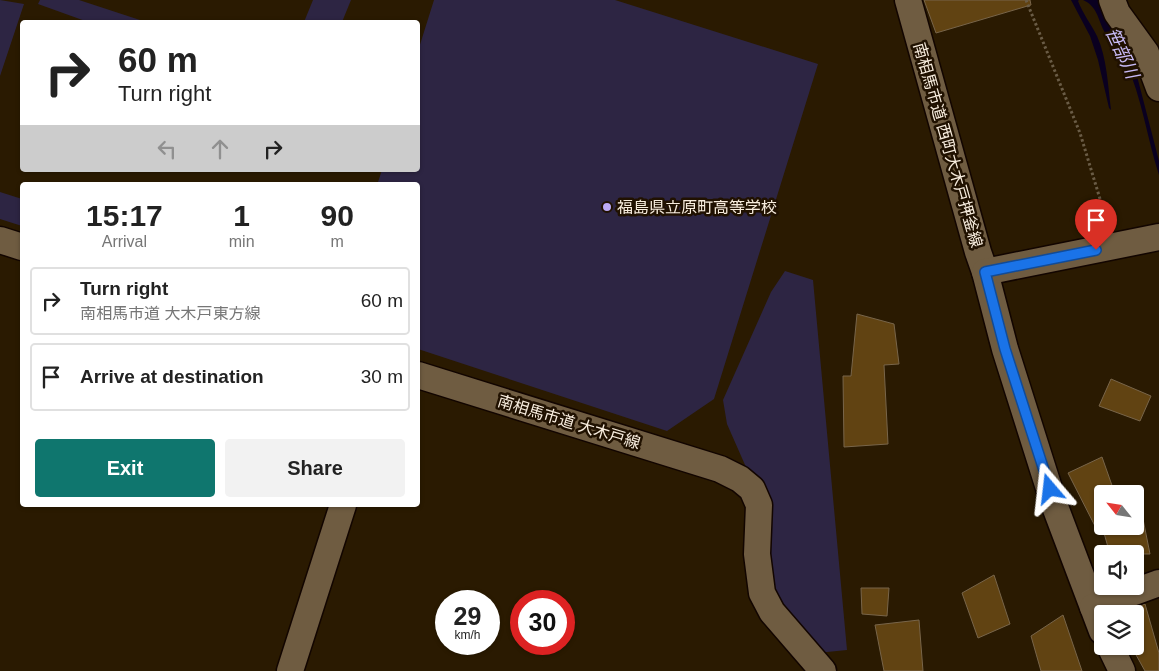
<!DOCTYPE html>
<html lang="en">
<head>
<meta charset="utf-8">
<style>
	:root { --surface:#fff; --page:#f2f2f2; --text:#222; --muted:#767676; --line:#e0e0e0; --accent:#0f766e }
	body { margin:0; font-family:Arial,"Noto Sans JP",sans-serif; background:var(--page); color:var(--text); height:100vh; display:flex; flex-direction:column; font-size:19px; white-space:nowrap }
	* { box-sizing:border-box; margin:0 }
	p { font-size:16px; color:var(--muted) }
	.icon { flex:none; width:28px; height:28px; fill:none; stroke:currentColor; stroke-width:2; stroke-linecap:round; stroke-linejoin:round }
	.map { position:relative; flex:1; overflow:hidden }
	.side { position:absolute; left:20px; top:182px; width:400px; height:325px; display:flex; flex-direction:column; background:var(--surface); border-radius:5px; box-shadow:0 1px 4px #0004 }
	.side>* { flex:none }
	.top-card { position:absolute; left:20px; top:20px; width:400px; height:152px; border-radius:5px; box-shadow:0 1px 4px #0004; background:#fff; color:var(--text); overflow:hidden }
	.needle { width:32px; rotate:300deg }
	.controls { position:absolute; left:1094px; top:485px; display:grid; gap:10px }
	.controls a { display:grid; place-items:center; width:50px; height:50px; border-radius:5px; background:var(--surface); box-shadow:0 1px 4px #0004; font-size:25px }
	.speed { position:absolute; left:435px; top:590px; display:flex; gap:10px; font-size:25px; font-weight:700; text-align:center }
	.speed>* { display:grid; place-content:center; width:65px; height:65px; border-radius:50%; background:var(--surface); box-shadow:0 1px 4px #0004; line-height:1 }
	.speed small { font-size:12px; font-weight:400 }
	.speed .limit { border:8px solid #d22; background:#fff; color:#111 }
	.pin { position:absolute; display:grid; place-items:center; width:42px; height:42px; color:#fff; margin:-51px -21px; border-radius:50% 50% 50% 0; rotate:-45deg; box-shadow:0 0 5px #0007 }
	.pin .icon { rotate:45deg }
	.me { position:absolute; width:55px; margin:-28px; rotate:343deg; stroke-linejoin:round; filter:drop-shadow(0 0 4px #0008) }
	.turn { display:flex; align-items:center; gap:18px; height:105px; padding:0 15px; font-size:22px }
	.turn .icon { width:65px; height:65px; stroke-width:2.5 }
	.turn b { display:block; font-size:35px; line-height:42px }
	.lanes { display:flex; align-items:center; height:48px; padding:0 15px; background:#0003; justify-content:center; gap:25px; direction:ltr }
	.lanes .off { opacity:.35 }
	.eta { display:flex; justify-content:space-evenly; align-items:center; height:85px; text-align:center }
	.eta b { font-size:30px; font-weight:700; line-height:35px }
	.primary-button { display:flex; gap:10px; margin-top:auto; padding:10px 15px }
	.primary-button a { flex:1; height:58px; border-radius:5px; background:var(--accent); color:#fff; font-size:20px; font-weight:700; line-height:58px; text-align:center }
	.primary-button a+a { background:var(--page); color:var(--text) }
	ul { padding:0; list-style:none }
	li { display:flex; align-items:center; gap:15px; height:68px; margin:0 10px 8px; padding:0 5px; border:2px solid var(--line); border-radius:5px }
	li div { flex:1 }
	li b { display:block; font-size:19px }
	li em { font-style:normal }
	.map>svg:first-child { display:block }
	.green { fill:#2d2543 }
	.water { fill:#0a0020 }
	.building { fill:#614312; stroke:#78654a }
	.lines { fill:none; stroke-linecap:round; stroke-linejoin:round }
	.street-casing { stroke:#120500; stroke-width:29 }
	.path { stroke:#6a5c46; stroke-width:3; stroke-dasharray:2.5 2.5; stroke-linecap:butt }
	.street { stroke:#6f5c41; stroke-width:26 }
	.route-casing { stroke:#114b97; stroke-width:12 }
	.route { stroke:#1a73e8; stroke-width:9 }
	.poi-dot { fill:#bcaaf6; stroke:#201100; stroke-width:2 }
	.labels { text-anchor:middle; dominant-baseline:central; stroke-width:5; stroke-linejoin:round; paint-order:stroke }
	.street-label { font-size:16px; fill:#f8edde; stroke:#201100 }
	.poi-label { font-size:16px; fill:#f8edde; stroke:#201100; text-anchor:start }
	.water-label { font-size:18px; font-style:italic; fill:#c8bbf6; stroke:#201100 }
</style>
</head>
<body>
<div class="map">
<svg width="1159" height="671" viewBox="0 0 1159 671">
	<rect width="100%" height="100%" fill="#2a1a01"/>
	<!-- green -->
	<g class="green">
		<path d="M0 0 24 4 0 76Z"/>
		<path d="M40 0H79L146 22H88L38 4Z"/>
		<path d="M313 0H351L342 22H304Z"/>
		<path d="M434 0H615L818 64 714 399 667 431 418 349V185H377L382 170H418V51Z"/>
		<path d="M0 192 22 199V226L0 219Z"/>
		<path d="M785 271 813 280 847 650 817 653 777 610 764 508 727 424 723 400 771 292Z"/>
	</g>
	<!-- water -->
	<g class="water">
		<path d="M1071 0H1079L1078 1C1083 14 1091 24 1097 36 1107 58 1108 86 1111 110L1109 108 1098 60 1090 36Z"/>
		<path d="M1083 0H1100L1137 76 1159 161V175C1147 138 1142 98 1126 63 1121 52 1110 42 1104 31 1098 19 1097 6 1083 0Z"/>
	</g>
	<!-- building -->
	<g class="building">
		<path d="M924 0H1030L1031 5 936 33Z"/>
		<path d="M857 314 894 324 899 364 884 365 888 444 844 447 843 376H851Z"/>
		<path d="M1111 379 1151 396 1140 421 1099 406Z"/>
		<path d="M1102 457 1115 494H1102V526H1135V522L1143 519 1150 554H1110L1102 526 1096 528 1068 473Z"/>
		<path d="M994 575 1010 624 978 638 962 593Z"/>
		<path d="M861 588H889L887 616 862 614Z"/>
		<path d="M1145 604 1159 653V671H1145L1135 653V608Z"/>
		<path d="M1063 615 1082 671H1041L1031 636Z"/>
		<path d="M919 620 923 671H884L875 625Z"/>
	</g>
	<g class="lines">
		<!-- street casing -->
		<g class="street-casing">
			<g id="street">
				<path d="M908 0 978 252 985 272 1005 349 1054 504 1102 631"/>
				<path d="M1112 0 1117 13 1146 53 1159 88"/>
				<path d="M0 240 22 247"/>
				<path d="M985 272 1159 237"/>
				<path d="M418 375 720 469 740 479 752 489 759 505 757 554 762 593 772 612 823 671"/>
				<path d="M1093 607 1159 583"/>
				<path d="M1110 646 1122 671"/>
				<path d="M290 671 343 505"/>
			</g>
		</g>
		<!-- path -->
		<path class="path" d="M1026 0 1080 133 1107 222"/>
		<!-- street -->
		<use href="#street" class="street"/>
	</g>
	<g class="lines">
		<!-- route casing -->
		<g class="route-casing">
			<path id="route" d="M1050 489 1005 349 985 272 1096 250"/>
		</g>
		<!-- route -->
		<use href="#route" class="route"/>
	</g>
	<!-- markers -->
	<circle class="poi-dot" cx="607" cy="207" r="5"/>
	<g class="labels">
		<!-- street labels -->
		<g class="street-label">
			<text transform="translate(948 145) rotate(74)">南相馬市道 西町大木戸押釜線</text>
			<text transform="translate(569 422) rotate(17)">南相馬市道 大木戸線</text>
		</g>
		<!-- poi labels -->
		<g class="poi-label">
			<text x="617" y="207">福島県立原町高等学校</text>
		</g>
		<!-- water labels -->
		<g class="water-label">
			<text transform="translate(1122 53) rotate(65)">笹部川</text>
		</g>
	</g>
</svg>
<div class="controls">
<a><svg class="needle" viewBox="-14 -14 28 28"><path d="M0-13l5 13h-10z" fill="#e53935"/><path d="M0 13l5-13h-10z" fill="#767676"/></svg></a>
<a><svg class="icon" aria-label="sound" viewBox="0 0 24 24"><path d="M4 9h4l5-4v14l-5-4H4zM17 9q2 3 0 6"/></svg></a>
<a><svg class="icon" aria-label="layers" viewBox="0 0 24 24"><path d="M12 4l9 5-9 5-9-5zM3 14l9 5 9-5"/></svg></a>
</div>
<div class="speed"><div>29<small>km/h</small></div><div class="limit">30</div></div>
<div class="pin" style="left:1096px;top:250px;background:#d93025"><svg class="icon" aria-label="arrive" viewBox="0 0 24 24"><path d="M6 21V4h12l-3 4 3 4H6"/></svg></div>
<svg class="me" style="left:1050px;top:489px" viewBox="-20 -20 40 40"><path d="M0-17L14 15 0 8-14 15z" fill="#1a73e8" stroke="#fff" stroke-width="4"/></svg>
<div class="top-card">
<div class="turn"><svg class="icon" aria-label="right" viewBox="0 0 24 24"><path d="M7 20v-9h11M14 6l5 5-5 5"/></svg><div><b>60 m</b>Turn right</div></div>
<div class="lanes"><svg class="icon off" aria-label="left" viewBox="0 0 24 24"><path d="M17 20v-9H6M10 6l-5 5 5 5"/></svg><svg class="icon off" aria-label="ahead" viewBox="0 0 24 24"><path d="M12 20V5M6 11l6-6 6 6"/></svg><svg class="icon" aria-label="right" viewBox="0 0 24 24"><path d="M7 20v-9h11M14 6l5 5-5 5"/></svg></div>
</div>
<section class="side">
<div class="eta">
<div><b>15:17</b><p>Arrival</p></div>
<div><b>1</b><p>min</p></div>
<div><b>90</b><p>m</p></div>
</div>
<ul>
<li><svg class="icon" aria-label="right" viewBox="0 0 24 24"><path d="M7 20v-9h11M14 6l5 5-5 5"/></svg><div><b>Turn right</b><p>南相馬市道 大木戸東方線</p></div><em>60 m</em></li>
<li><svg class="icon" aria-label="arrive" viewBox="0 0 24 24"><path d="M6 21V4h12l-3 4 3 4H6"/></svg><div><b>Arrive at destination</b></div><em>30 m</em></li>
</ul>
<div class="primary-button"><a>Exit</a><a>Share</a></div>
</section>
</div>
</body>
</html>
